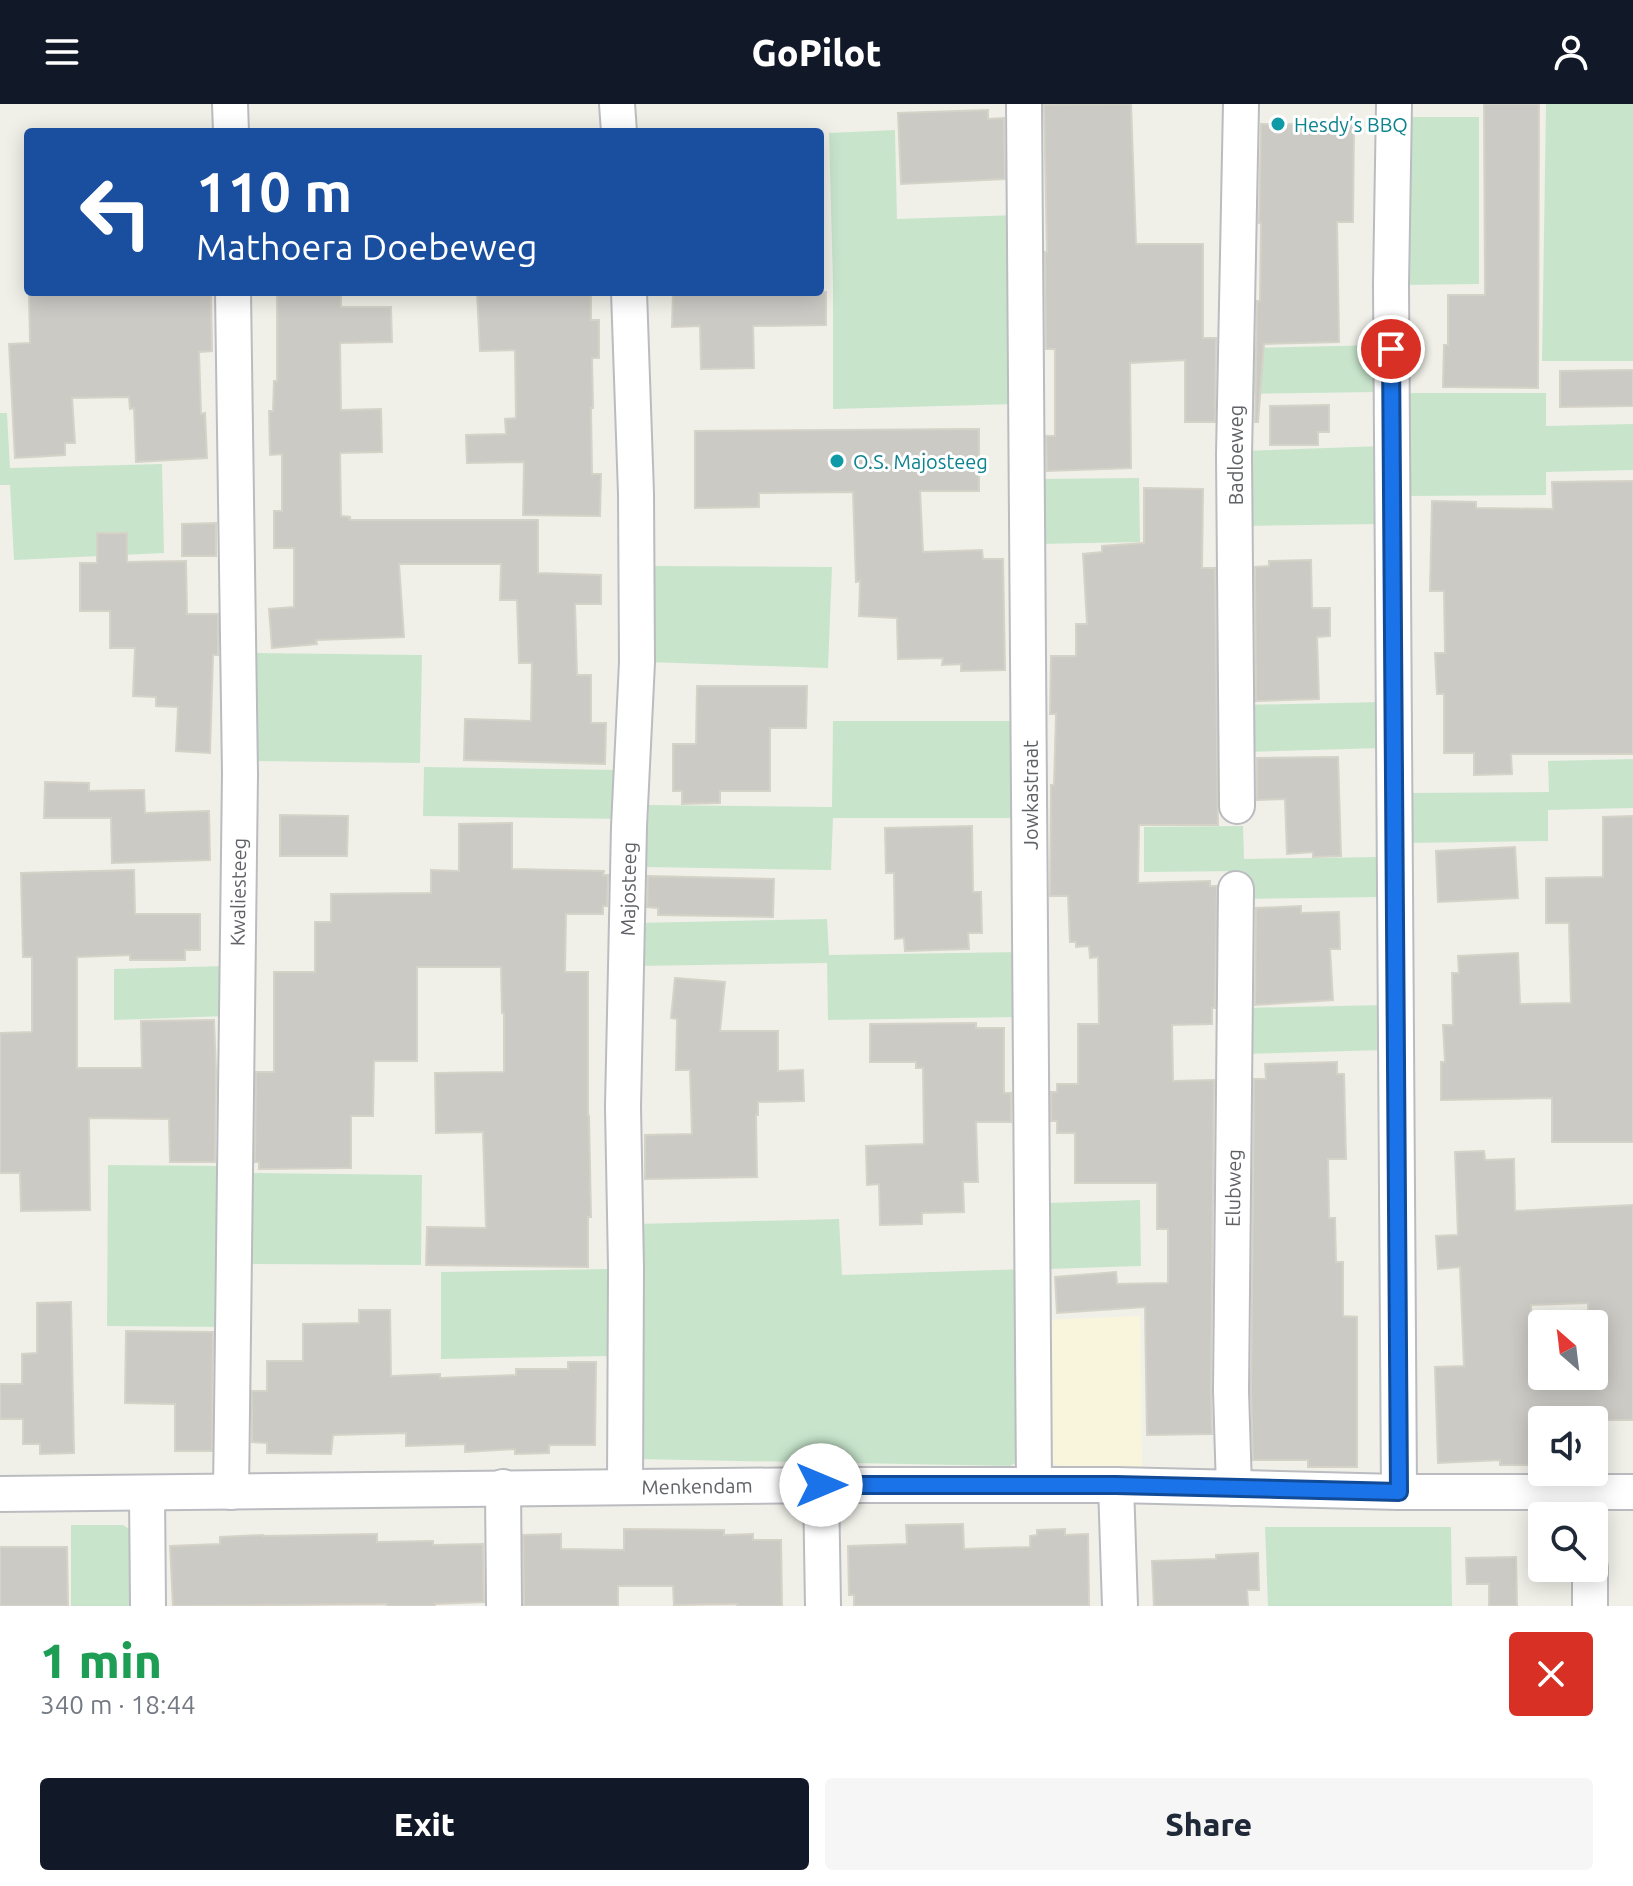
<!DOCTYPE html>
<html lang="en">
<head>
<meta charset="utf-8">
<style>
	:root { --surface:#fff; --page:#f6f6f7; --text:#1f2937; --muted:#747a83; --accent:#111827 }
	body { margin:0; font-family:Ubuntu,sans-serif; background:var(--page); color:var(--text); height:100vh; display:flex; flex-direction:column; font-size:30px; white-space:nowrap }
	* { box-sizing:border-box; margin:0 }
	p { font-size:26px; color:var(--muted) }
	.icon { flex:none; width:44px; height:44px; fill:none; stroke:currentColor; stroke-width:2; stroke-linecap:round; stroke-linejoin:round }
	.map { position:relative; height:1502px; overflow:hidden }
	.drawer { display:flex; flex-direction:column; background:var(--surface); flex:1 }
	.drawer>* { flex:none }
	.guide { position:absolute; left:24px; top:24px; width:800px; height:168px; border-radius:8px; box-shadow:0 4px 20px #0003; background:#1a4fa0; color:#fff; overflow:hidden }
	.needle { width:52px; rotate:332deg }
	.tools { position:absolute; left:1528px; top:1206px; display:grid; gap:16px }
	.tools a { display:grid; place-items:center; width:80px; height:80px; border-radius:8px; background:var(--surface); box-shadow:0 4px 20px #0003; font-size:40px }
	.pin { position:absolute; display:grid; place-items:center; width:68px; height:68px; color:#fff; margin:-34px; border:4px solid #fff; border-radius:50%; box-shadow:0 2px 8px #0007 }
	.me { position:absolute; width:88px; margin:-44px; rotate:90deg; stroke-linejoin:round; filter:drop-shadow(0 0 6px #0008) }
	.turn { display:flex; align-items:center; gap:28px; height:168px; padding:0 40px; font-size:36px }
	.turn .icon { width:104px; height:104px; stroke-width:2.5 }
	.turn b { display:block; font-size:56px; line-height:68px }
	.round { display:grid; place-items:center; flex:none; width:84px; height:84px; border-radius:8px; background:var(--page) }
	.overview { display:flex; align-items:center; justify-content:space-between; height:136px; padding:0 40px }
	h1 { font-size:48px; font-weight:800; line-height:60px; color:#1e9e55 }
	.action { display:flex; gap:16px; margin-top:auto; padding:16px 40px }
	.action a { flex:1; height:92px; border-radius:8px; background:var(--accent); color:#fff; font-size:32px; font-weight:800; line-height:92px; text-align:center }
	.action a+a { background:var(--page); color:var(--text) }
	header { display:flex; justify-content:space-between; align-items:center; height:104px; padding:0 40px; background:var(--accent); color:#fff; font-size:36px; font-weight:800 }
	.map>svg:first-child { display:block }
	.green { fill:#c8e5cc }
	.sand { fill:#f8f5dc }
	.building { fill:#cccac5; stroke:#d5d2c7; stroke-width:2; fill-rule:evenodd }
	.lines { fill:none; stroke-linecap:round; stroke-linejoin:round }
	.street-casing { stroke:#babcc0; stroke-width:38 }
	.street { stroke:#fff; stroke-width:34 }
	.route-casing { stroke:#114b97; stroke-width:20 }
	.route { stroke:#1a73e8; stroke-width:14 }
	.culture-dot { fill:#0f9aa8; stroke:#fff; stroke-width:3 }
	.labels { text-anchor:middle; dominant-baseline:central; stroke-width:6; stroke-linejoin:round; paint-order:stroke }
	.culture-label { font-size:20px; fill:#0d838f; stroke:#fff; text-anchor:start }
	.street-label { font-size:20px; fill:#606267; stroke:#fff }
</style>
</head>
<body>
<header><svg class="icon" aria-label="menu" viewBox="0 0 24 24"><path d="M4 6h16M4 12h16M4 18h16"/></svg>GoPilot<svg class="icon" aria-label="person" viewBox="0 0 24 24"><circle cx="12" cy="8" r="4"/><path d="M4 21q1-7 8-7t8 7"/></svg></header>
<div class="map">
<svg width="1633" height="1502" viewBox="0 0 1633 1502">
	<rect width="100%" height="100%" fill="#f0f0e9"/>
	<!-- green -->
	<g class="green">
		<path d="M1546 0H1633V257H1542Z"/>
		<path d="M1405 13H1479V180L1405 181Z"/>
		<path d="M895 26 897 115 1017 111 1016 300 833 305V178L829 29Z"/>
		<path d="M1380 241 1379 288 1243 290 1245 244Z"/>
		<path d="M1404 289H1546V322L1633 320V366L1546 368V391L1404 392Z"/>
		<path d="M0 309H7L10 364 162 360 164 449 14 456 10 381H0Z"/>
		<path d="M1383 342 1381 420 1242 422 1243 347Z"/>
		<path d="M1139 374 1140 438 1037 440 1036 375Z"/>
		<path d="M651 462 832 463 828 564 647 558Z"/>
		<path d="M253 549 422 551 420 659 251 657Z"/>
		<path d="M1381 598V644L1244 648 1243 601Z"/>
		<path d="M833 617H1017L1016 714H833L831 766 646 763 649 701 832 703Z"/>
		<path d="M1633 655V704L1548 706V737L1407 739 1408 689 1549 688 1548 657Z"/>
		<path d="M424 663 623 666 622 715 423 712Z"/>
		<path d="M1243 722 1244 755 1380 753 1381 793 1244 795 1243 767 1144 768V723Z"/>
		<path d="M827 815 829 851 1022 848V913L828 916 827 859 635 862 636 819Z"/>
		<path d="M226 862 227 912 114 916V865Z"/>
		<path d="M1384 901 1385 946 1241 950 1240 904Z"/>
		<path d="M108 1061 226 1062 224 1223 107 1222Z"/>
		<path d="M243 1069 422 1071 421 1161 242 1160Z"/>
		<path d="M1140 1096 1141 1162 1048 1165 1047 1099Z"/>
		<path d="M839 1115 842 1171 1024 1165 1021 1356 1010 1362 635 1355 636 1120Z"/>
		<path d="M608 1165 609 1252 441 1255V1168Z"/>
		<path d="M71 1421H123L131 1426 138 1502H71Z"/>
		<path d="M1265 1423H1451L1452 1502H1268Z"/>
	</g>
	<!-- sand -->
	<path class="sand" d="M1140 1212 1142 1364 1064 1363 1054 1360 1050 1352 1041 1216Z"/>
	<!-- building -->
	<g class="building">
		<path d="M1131 0 1136 140H1203V234H1216L1215 318H1185V256L1130 259 1131 364 1047 367 1046 332H1055V245H1046L1045 148H1047L1044 1Z"/>
		<path d="M1484 0H1539L1538 284 1443 283 1444 241H1448V191H1485Z"/>
		<path d="M988 6V15L1004 14 1005 75 901 80 898 9Z"/>
		<path d="M1261 20H1354L1353 118H1337L1339 238 1264 240 1258 318H1255L1257 197H1260L1261 119H1259Z"/>
		<path d="M29 188H211L212 247 199 248 201 310 205 309 207 354 136 358 134 304 130 305 129 293 72 294 75 339H65V351L15 354 9 240 30 239Z"/>
		<path d="M277 188H341V203H391L392 238 340 239 341 306 381 305 382 348 340 349 341 412 350 413V416H538V469L601 471V500H575L577 571H591V619H606L605 660 464 656 465 615 531 617 532 559H519L517 496H500L501 460H399L404 533 316 536 317 540 272 544 269 505 294 503V444H274V407H282V350L270 351 269 307H273L274 277H277Z"/>
		<path d="M477 188H591V216H599V254H592L593 304H591L592 370H601L600 412 523 411 524 358 467 359 466 331 506 330 505 315 516 314 515 246 480 247Z"/>
		<path d="M673 188H826V221L753 222 754 264 701 265 700 222 672 223Z"/>
		<path d="M1633 266V302L1560 303V267Z"/>
		<path d="M1329 301V328H1318V341H1270V302Z"/>
		<path d="M979 325V387H920L923 448 982 446 983 455H1003L1005 566 961 567V560L942 561 943 554 898 555 897 514 859 512 860 477 856 478 853 388 759 389V403L695 404V327Z"/>
		<path d="M1633 377V650H1511L1512 670 1474 671V649H1444V590H1437L1435 549H1445L1444 487H1430L1432 397 1476 398V404L1553 405 1552 378Z"/>
		<path d="M1144 384 1203 385 1202 464H1215L1218 721H1139L1138 779 1210 777V782H1217L1215 904H1212V920L1172 921 1173 977 1214 976 1211 1287 1212 1330 1147 1331 1145 1203 1057 1209 1055 1173 1116 1168 1117 1180 1168 1179V1125H1157V1079H1075V1029H1057V1017H1051V988H1057V980H1078V920H1099L1098 853 1090 854 1089 842 1076 843V838H1070L1068 792H1050L1051 681H1054L1056 610H1050L1051 552H1076V520H1087L1083 450 1102 448V442L1144 439Z"/>
		<path d="M216 419V452H182V420Z"/>
		<path d="M97 429H127V458L186 457 187 510H218V551H213L210 649 176 647 178 603 156 602V593L133 592 135 544H110V507H80V459H97Z"/>
		<path d="M1311 456 1312 504H1330V532L1317 533 1319 595 1256 597 1255 463 1269 462V457Z"/>
		<path d="M697 582H807L806 624H770V687H720V699L682 700V687H673V640H696Z"/>
		<path d="M1338 653 1341 752 1313 753V748L1287 750 1285 695 1257 696V654Z"/>
		<path d="M45 678 89 679V687L144 686 145 709 209 707 210 756 112 759 111 714H44Z"/>
		<path d="M280 711 348 712 347 752H280Z"/>
		<path d="M1633 712V1038H1552V994L1441 996V958H1445L1443 921H1453L1452 869H1459L1458 852 1518 849 1520 900 1571 899 1569 819H1546V774L1603 773V713Z"/>
		<path d="M512 719V765L604 767 603 771H608L607 802H603V810H566L565 868H588V1012H589L591 1113H588V1163L426 1161 427 1123 486 1124 483 1028 436 1029 435 969 504 968V909H502L501 863H417V957H374L373 1012H351V1064L259 1065V1058H255L256 968H274V868H315V818H331V790L431 789V766L459 767V720Z"/>
		<path d="M972 722 973 788H981L982 829H968L969 845 905 847 904 834 895 835 894 769H886L885 724Z"/>
		<path d="M1515 743 1518 794 1438 798 1436 747Z"/>
		<path d="M134 766 135 810H200V846H185V856H130V851L77 853V964H142L141 917 214 916 216 968 215 1058H170L169 1015 89 1014 90 1106 21 1107 20 1069H0V929L32 928V853H23L21 769Z"/>
		<path d="M648 772 774 775 773 813 658 811V804L647 803Z"/>
		<path d="M1301 802V809L1339 808 1340 845H1330L1333 896 1255 901 1256 804Z"/>
		<path d="M675 874 725 878 720 927H778V967L803 966 804 997 758 998V1011H756L757 1073 645 1075V1031L692 1030 690 966H676L677 915 671 914Z"/>
		<path d="M976 919V924H1004V989H1011V1018H976L978 1078H963L964 1108 922 1109V1120L880 1121 879 1080 867 1081 866 1042 924 1040 923 964H916V958H870V920Z"/>
		<path d="M1337 958V970H1344L1346 1055H1328L1329 1114H1335L1336 1158H1343V1212L1357 1213V1363H1308V1356H1253L1251 1287 1254 975H1266L1265 960Z"/>
		<path d="M1484 1047 1485 1056 1514 1055 1515 1107 1633 1101V1316H1542V1361H1500V1356L1438 1359 1435 1263 1464 1262 1460 1163 1438 1165 1436 1132 1458 1131 1455 1048ZM1588 1199V1220H1594V1272H1533L1531 1201Z"/>
		<path d="M71 1198 74 1349 40 1350V1340H23V1315H0V1280H22V1250L37 1249V1199Z"/>
		<path d="M359 1206H390L391 1272 440 1270V1274L516 1271V1265H568V1258H596L595 1341H549V1349L515 1350V1345L465 1348V1340L406 1342V1329L333 1331 331 1350 267 1349V1339L252 1338V1287H267V1257H303V1220L359 1219Z"/>
		<path d="M126 1227 213 1228 212 1347H175V1300L125 1299Z"/>
		<path d="M963 1420 964 1445 1030 1443V1432L1037 1431V1426L1065 1425V1431L1088 1430 1089 1502H854V1491H849L848 1442 907 1440 906 1421Z"/>
		<path d="M624 1425 724 1426V1431L753 1430V1436H781L782 1502H737V1500L674 1501 673 1482H618V1502H524L523 1431 561 1430V1445L624 1446Z"/>
		<path d="M377 1430V1438L433 1437V1441L483 1440 484 1498 435 1500V1502H387V1500L173 1502 170 1442 220 1440V1433L263 1431V1432Z"/>
		<path d="M0 1443H67L68 1502H0Z"/>
		<path d="M1258 1449 1259 1486H1247L1248 1502H1154L1152 1457 1216 1455V1451Z"/>
		<path d="M1516 1453 1517 1502H1489V1480H1467L1466 1454Z"/>
	</g>
	<g class="lines">
		<!-- street casing -->
		<g class="street-casing">
			<g id="street">
				<path d="M230 0 231 28"/>
				<path d="M617 0 619 28"/>
				<path d="M1024 0 1034 1381"/>
				<path d="M1394 0 1391 181 1399 1388"/>
				<path d="M1237 702 1234 351 1241 0"/>
				<path d="M821 1381 823 1502"/>
				<path d="M1116 1381 1120 1502"/>
				<path d="M503 1383 504 1502"/>
				<path d="M625 1383 626 1164 623 1003 629 723 637 558 636 390 629 188"/>
				<path d="M1234 1384 1231 1287 1236 785"/>
				<path d="M231 1388 240 670 233 188"/>
				<path d="M147 1389 148 1502"/>
				<path d="M0 1390 821 1381H1116L1399 1388H1633"/>
				<path d="M1590 1464V1502"/>
			</g>
		</g>
		<!-- street -->
		<use href="#street" class="street"/>
	</g>
	<g class="lines">
		<!-- route casing -->
		<g class="route-casing">
			<path id="route" d="M821 1381H1116L1399 1388 1391 245"/>
		</g>
		<!-- route -->
		<use href="#route" class="route"/>
	</g>
	<!-- markers -->
	<g class="culture-dot">
		<circle cx="1278" cy="20" r="8"/>
		<circle cx="837" cy="357" r="8"/>
	</g>
	<g class="labels">
		<!-- culture labels -->
		<g class="culture-label">
			<text x="1294" y="20">Hesdy’s BBQ</text>
			<text x="853" y="357">O.S. Majosteeg</text>
		</g>
		<!-- street labels -->
		<g class="street-label">
			<text transform="translate(1235 351) rotate(-90)">Badloeweg</text>
			<text transform="translate(1030 691) rotate(-90)">Jowkastraat</text>
			<text transform="translate(628 785) rotate(-89)">Majosteeg</text>
			<text transform="translate(238 788) rotate(-89)">Kwaliesteeg</text>
			<text transform="translate(1233 1084) rotate(-89)">Elubweg</text>
			<text transform="translate(697 1382) rotate(-1)">Menkendam</text>
		</g>
	</g>
</svg>
<div class="tools">
<a><svg class="needle" viewBox="-14 -14 28 28"><path d="M0-13l5 13h-10z" fill="#e53935"/><path d="M0 13l5-13h-10z" fill="#747a83"/></svg></a>
<a><svg class="icon" aria-label="sound" viewBox="0 0 24 24"><path d="M4 9h4l5-4v14l-5-4H4zM17 9q2 3 0 6"/></svg></a>
<a><svg class="icon" aria-label="search" viewBox="0 0 24 24"><circle cx="10" cy="10" r="6"/><path d="M15 15l6 6"/></svg></a>
</div>
<div class="pin" style="left:1391px;top:245px;background:#d93025"><svg class="icon" aria-label="arrive" viewBox="0 0 24 24"><path d="M6 21V4h12l-3 4 3 4H6"/></svg></div>
<svg class="me" style="left:821px;top:1381px" viewBox="-20 -20 40 40"><circle r="19" fill="#fff"/><path d="M0-13L10 11 0 6-10 11z" fill="#1a73e8"/></svg>
<div class="guide">
<div class="turn"><svg class="icon" aria-label="left" viewBox="0 0 24 24"><path d="M17 20v-9H6M10 6l-5 5 5 5"/></svg><div><b>110 m</b>Mathoera Doebeweg</div></div>
</div>
</div>
<section class="drawer">
<div class="overview"><div><h1>1 min</h1><p>340 m · 18:44</p></div><a class="round" style="background:#d93025;color:#fff"><svg class="icon" aria-label="close" viewBox="0 0 24 24"><path d="M6 6l12 12M18 6L6 18"/></svg></a></div>
<div class="action"><a>Exit</a><a>Share</a></div>
</section>
</body>
</html>
